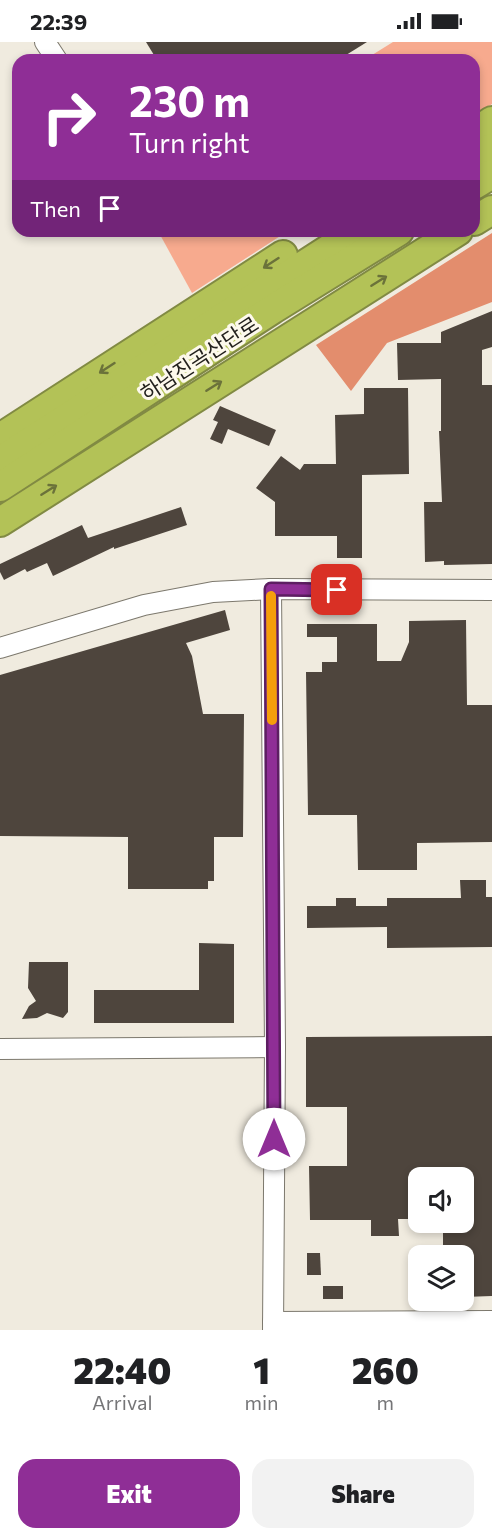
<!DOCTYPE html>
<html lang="en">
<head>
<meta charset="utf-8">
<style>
	:root { --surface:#fff; --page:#f2f2f2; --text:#202124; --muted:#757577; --accent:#8f2e96 }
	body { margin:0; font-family:Commissioner,"Noto Sans KR",sans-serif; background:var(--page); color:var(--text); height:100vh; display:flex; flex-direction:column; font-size:22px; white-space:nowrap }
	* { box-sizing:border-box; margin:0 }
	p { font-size:20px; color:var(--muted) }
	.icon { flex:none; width:33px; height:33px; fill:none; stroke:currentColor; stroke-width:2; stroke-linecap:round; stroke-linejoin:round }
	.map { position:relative; height:1288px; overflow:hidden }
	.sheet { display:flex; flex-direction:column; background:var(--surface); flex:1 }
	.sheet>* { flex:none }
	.guide { position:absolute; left:12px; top:12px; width:468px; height:183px; border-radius:18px; box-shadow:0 3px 9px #0003; background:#8f2e96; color:#fff; overflow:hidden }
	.buttons { position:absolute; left:408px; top:1125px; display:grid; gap:12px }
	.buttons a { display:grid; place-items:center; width:66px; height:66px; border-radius:12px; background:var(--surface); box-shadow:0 3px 9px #0003; font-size:30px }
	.pin { position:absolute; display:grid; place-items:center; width:51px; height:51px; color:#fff; margin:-26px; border-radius:12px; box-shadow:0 3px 9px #0006 }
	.me { position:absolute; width:66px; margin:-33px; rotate:0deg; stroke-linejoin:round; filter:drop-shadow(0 0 4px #0008) }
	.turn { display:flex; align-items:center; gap:21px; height:126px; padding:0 18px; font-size:27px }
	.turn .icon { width:78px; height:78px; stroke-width:2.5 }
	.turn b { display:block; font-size:42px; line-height:51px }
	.then { display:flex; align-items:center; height:57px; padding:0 18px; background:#0003; gap:12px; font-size:22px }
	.eta { display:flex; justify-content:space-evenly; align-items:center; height:102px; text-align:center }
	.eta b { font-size:36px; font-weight:800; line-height:42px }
	.action { display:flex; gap:12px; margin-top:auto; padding:12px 18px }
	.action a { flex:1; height:69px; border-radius:18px; background:var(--accent); color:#fff; font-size:24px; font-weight:800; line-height:69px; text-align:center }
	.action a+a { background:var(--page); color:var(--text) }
	.status { display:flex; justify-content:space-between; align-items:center; height:42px; padding:0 30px; background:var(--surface); direction:ltr }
	.status svg { height:16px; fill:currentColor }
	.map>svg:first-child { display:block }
	.green { fill:#f7aa8e }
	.forest { fill:#e38d6d }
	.building { fill:#4e453d }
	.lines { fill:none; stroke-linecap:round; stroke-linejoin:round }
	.minor-casing { stroke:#7c786d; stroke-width:22 }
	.highway-casing { stroke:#818a43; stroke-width:32 }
	.minor { stroke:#fff; stroke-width:20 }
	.highway { stroke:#b3c257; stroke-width:28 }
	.oneway { stroke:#6b723a }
	.route-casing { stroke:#5d1e62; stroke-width:15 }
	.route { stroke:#8f2e96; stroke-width:10 }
	.slow { stroke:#f59e0b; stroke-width:10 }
	.labels { text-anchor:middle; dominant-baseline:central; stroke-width:6; stroke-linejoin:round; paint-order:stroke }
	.street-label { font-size:21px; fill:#23211d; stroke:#fdf9ec }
</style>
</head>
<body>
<div class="status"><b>22:39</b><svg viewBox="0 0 49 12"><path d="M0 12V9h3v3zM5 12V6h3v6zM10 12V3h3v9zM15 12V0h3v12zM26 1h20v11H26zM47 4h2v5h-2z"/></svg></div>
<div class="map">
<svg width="492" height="1288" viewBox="0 0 492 1288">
	<rect width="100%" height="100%" fill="#f0ebdf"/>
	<!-- green -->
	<g class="green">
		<path d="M393 0H492V62L474 74V18H364Z"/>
		<path d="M158 189H288L192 251Z"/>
	</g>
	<!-- forest -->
	<path class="forest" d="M492 191V260L387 301 351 349 316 303Z"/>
	<!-- building -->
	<g class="building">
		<path d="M146 0H367L338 18H157Z"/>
		<path d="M492 269V305L482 308V343H492V522L444 523V519L425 520 424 460H442L439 389H441V337L398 338 397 301H441V290Z"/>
		<path d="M364 346H408L409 432 362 433V516H337V494H275V460L256 446 281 414 300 428 304 422H336L335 373 364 372Z"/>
		<path d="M220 364 276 388 269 404 228 387 222 402 210 397 218 380 213 378Z"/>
		<path d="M181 465 187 483 114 507V505L53 534 47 521 27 530 25 527 4 538 0 530V522L82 483 88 496Z"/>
		<path d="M225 568 230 588 186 601 192 614 203 672H244L243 795H214V839H208V847H128V795L0 794V633Z"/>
		<path d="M466 578 467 663H492V800L417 801V828H358L357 773H308L306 630H322V620H337V595H307V582H377V619H401L409 600V579Z"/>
		<path d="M460 838H486V855H492V905L387 906V885L307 886V864H336V856H356V864H387V856H461Z"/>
		<path d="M199 901 234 902V981H94V948H199Z"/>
		<path d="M29 920H68V970L63 976 47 971 37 976 22 977 29 964 36 959 28 946Z"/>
		<path d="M492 994V1254L464 1255V1214H443V1180H464V1136H418V1177H398L399 1194H371V1178H310L309 1124H347V1065H306V995Z"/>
		<path d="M307 1211H320L321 1233H307Z"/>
		<rect x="323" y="1244" width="20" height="13"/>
	</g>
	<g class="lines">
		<!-- minor casing -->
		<g class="minor-casing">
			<g id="minor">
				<path d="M45 0 57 18"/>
				<path d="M271 547 275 1005 273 1288"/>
				<path d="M0 606 144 563 213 550 271 547 492 548"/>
				<path d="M0 1007 275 1005"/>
				<path d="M273 1280 492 1279"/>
			</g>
		</g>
		<!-- highway casing -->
		<g class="highway-casing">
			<g id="highway">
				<path d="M474 91 492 79"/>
				<path d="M474 117 492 106"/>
				<path d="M474 143 492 132"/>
				<path d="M474 179 492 168"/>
				<path d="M0 396 283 213"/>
				<path d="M0 419 357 189"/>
				<path d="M0 445 273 267 399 189"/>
				<path d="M0 480 458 189"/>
			</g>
		</g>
		<!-- minor -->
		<use href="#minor" class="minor"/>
		<!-- highway -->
		<use href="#highway" class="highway"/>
	</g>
	<!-- one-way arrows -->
	<defs><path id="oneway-shaft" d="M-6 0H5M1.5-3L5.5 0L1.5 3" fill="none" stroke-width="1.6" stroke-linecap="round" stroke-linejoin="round" transform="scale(1.5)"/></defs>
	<g class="oneway">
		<use href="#oneway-shaft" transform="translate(271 221) rotate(147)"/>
		<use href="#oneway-shaft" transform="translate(379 239) rotate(-32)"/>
		<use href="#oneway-shaft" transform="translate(107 326) rotate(147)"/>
		<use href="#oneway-shaft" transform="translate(214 344) rotate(-32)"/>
		<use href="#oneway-shaft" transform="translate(49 448) rotate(-32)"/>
	</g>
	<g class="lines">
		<!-- route casing -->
		<g class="route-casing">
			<path id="route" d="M274 1097 271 547 337 548"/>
		</g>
		<!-- route -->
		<use href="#route" class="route"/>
		<!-- slow -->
		<path class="slow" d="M271 554 272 678"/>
	</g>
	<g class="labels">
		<!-- street labels -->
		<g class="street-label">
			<text transform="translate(199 316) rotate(-33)">하남진곡산단로</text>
		</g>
	</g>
</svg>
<div class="buttons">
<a><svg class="icon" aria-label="sound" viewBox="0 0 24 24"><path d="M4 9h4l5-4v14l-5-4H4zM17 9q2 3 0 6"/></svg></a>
<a><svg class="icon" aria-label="layers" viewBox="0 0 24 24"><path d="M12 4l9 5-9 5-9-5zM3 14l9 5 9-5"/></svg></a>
</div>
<div class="pin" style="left:337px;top:548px;background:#d93025"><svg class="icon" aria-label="arrive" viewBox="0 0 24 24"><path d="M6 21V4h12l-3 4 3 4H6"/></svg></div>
<svg class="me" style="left:274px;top:1097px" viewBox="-20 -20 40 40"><circle r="19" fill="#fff"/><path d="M0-13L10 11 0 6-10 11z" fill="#8f2e96"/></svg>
<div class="guide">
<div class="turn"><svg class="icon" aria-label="right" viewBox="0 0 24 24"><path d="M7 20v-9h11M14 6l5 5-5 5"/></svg><div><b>230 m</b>Turn right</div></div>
<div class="then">Then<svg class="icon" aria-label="arrive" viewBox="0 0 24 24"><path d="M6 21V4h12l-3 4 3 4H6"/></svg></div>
</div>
</div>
<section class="sheet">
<div class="eta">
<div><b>22:40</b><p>Arrival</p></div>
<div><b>1</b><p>min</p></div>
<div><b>260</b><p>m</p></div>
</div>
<div class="action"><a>Exit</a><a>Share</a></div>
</section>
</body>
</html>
